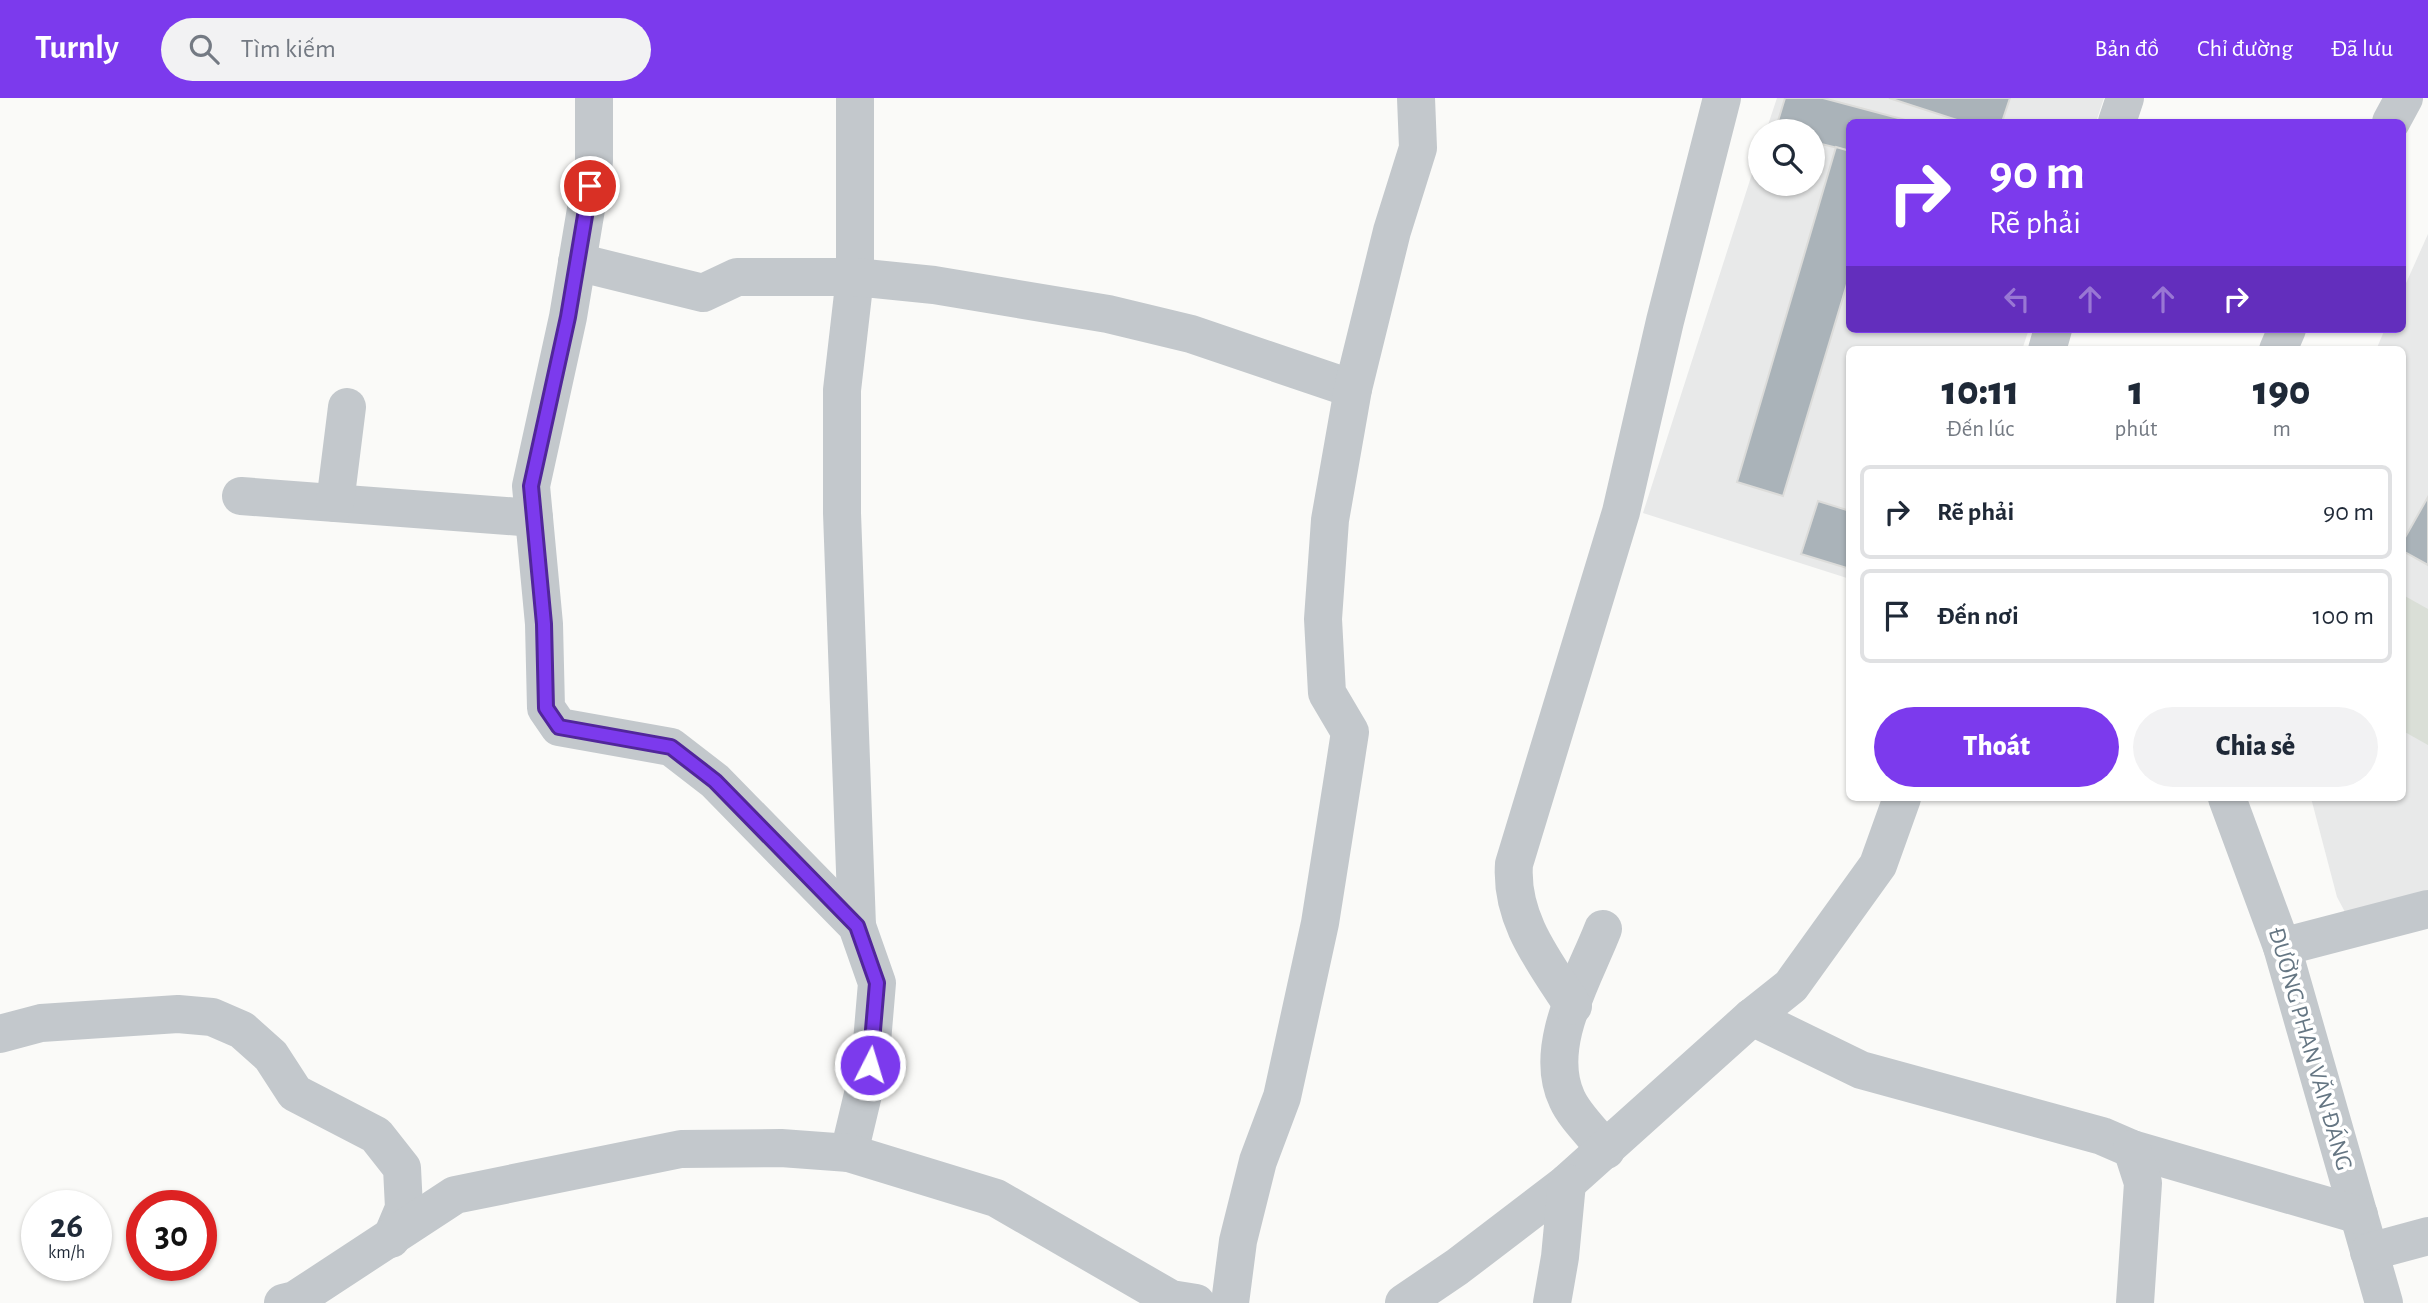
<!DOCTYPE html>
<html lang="vi">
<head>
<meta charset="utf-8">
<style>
	:root { --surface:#fff; --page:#f2f2f3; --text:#1f2937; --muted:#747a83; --line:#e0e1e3; --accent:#7c3aed }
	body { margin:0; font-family:"Alegreya Sans",sans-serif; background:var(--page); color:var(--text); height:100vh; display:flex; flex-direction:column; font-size:26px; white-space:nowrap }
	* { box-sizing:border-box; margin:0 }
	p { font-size:23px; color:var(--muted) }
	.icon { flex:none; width:38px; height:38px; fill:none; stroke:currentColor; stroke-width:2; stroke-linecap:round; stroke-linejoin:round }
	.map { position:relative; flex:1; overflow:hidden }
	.drawer { position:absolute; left:1846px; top:248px; width:560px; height:455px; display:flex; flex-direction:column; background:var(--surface); border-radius:10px; box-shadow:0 2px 5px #0004 }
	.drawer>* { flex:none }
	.guide { position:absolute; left:1846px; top:21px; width:560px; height:214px; border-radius:10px; box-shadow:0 2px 5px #0004; background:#7c3aed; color:#fff; overflow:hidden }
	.fabs { position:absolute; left:1748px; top:21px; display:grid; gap:14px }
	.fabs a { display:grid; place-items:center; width:77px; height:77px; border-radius:50%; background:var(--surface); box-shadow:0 2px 5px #0004; font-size:35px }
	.speed { position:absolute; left:21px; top:1092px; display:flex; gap:14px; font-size:35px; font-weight:700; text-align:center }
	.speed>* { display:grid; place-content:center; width:91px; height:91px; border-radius:50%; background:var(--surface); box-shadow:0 2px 5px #0004; line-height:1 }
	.speed small { font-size:18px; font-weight:400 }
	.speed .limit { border:10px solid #d22; background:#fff; color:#111 }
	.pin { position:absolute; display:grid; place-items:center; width:60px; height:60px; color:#fff; margin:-30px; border:4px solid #fff; border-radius:50%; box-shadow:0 2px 7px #0007 }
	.me { position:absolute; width:77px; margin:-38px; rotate:5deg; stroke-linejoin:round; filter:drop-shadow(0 0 5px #0008) }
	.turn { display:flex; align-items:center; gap:24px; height:147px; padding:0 28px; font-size:32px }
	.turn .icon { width:91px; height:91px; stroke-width:2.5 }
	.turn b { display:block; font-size:49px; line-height:60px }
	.lanes { display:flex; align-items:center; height:66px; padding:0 28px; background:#0003; justify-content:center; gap:35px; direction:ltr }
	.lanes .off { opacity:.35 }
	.eta { display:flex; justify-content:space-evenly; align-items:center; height:119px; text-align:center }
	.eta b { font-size:42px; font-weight:800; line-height:49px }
	.action { display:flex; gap:14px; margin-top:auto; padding:14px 28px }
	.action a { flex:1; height:80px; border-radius:42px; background:var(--accent); color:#fff; font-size:28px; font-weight:800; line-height:80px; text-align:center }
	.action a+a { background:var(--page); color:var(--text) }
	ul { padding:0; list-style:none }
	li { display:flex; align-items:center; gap:21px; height:94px; margin:0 14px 10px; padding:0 14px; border:4px solid var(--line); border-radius:10px }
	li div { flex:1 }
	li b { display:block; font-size:26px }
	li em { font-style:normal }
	header { display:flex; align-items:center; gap:42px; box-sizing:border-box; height:98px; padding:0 35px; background:var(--accent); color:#fff }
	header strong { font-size:33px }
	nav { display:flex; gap:38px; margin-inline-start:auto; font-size:24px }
	.search { width:490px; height:63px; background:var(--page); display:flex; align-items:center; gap:18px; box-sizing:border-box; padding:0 24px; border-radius:38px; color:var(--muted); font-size:26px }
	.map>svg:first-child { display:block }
	.built { fill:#e8e9e9 }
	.green { fill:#dadfd7 }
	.building { fill:#aab3b9; stroke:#dcdcda; stroke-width:2 }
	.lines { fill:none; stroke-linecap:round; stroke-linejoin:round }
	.minor { stroke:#c3c8cc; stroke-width:38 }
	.route-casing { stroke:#51269a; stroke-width:18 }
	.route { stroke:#7c3aed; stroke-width:12 }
	.labels { text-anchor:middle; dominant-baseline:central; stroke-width:7; stroke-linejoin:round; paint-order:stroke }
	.street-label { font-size:24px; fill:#657683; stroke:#fff }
</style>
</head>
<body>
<header>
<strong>Turnly</strong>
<div class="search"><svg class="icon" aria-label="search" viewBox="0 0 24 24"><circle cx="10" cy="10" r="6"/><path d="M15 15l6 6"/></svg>Tìm kiếm</div>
<nav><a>Bản đồ</a><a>Chỉ đường</a><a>Đã lưu</a></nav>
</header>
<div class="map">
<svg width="2428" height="1205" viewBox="0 0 2428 1205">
	<rect width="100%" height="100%" fill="#fafaf8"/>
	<!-- built -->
	<g class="built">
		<path d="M1777 0H2104L2096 24H1850V231H2029L2022 252H1850V481L1643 415 1760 51V86H1813V33H1766Z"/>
		<path d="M2428 136V798L2345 814 2337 799 2311 700H2403V252H2376L2385 231H2403V192Z"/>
	</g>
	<!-- green -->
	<path class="green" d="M2403 497 2428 511V647L2403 633Z"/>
	<!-- building -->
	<g class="building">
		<path d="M1785 0H1823L1913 24H1850V53L1813 44V33H1775Z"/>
		<path d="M1889 0H2010L2002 24H1963Z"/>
		<path d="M1836 49 1850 53V176L1783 398 1737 384Z"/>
		<path d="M2428 399V467L2403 453V443Z"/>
		<path d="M1818 403 1850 413V471L1801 456Z"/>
	</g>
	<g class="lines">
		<!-- minor -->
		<g class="minor">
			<path d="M594 0V63L568 219 531 388 544 526 546 610 559 629 671 649 715 683 857 828 877 885 870 967 849 1055"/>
			<path d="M855 0V179L842 292V415L857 828"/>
			<path d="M2117 24 2125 0"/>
			<path d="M2391 24 2404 0"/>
			<path d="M577 164 703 195 737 179H855L934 187 1108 216 1191 236 1353 291"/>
			<path d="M2047 252 2053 231"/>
			<path d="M2278 252 2287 231"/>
			<path d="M241 398 534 420"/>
			<path d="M335 405 347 309"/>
			<path d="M2227 700 2282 849 2384 1205"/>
			<path d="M1603 831C1584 880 1542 948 1567 1001 1575 1019 1594 1036 1606 1052"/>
			<path d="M2282 849 2428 811"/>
			<path d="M1573 908C1544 863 1510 821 1514 766L1621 414 1665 223 1722 0"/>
			<path d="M1752 919 1861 972 2102 1038 2132 1051 2359 1117"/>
			<path d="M0 936 41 925 178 916 212 919 242 932 271 958 295 995 376 1037 402 1070 404 1110 391 1141"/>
			<path d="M2132 1051 2143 1085 2135 1205"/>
			<path d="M2369 1154 2428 1138"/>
			<path d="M283 1205 295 1202 455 1097 681 1051 781 1050 849 1055 996 1100 1171 1201 1196 1205"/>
			<path d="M1230 1205 1238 1143 1258 1063 1282 999 1320 825 1344 673 1350 634 1327 595 1323 521 1330 422 1353 291 1392 133 1418 50 1416 0"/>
			<path d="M1404 1205 1457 1169 1567 1085 1752 919 1791 888 1878 767 1902 700"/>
			<path d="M1552 1205 1560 1159 1567 1085"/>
		</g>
	</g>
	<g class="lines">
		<!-- route casing -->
		<g class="route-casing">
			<path id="route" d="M590 88 568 219 531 388 544 526 546 610 559 629 671 649 715 683 857 828 877 885 870 967"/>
		</g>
		<!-- route -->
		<use href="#route" class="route"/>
	</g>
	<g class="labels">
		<!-- street labels -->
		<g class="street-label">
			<text transform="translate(2310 951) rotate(74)">ĐƯỜNG PHAN VĂN ĐÁNG</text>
		</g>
	</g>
</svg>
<div class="fabs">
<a><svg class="icon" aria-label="search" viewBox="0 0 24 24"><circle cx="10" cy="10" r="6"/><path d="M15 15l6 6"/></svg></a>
</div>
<div class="speed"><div>26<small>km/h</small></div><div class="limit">30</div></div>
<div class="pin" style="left:590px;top:88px;background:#d93025"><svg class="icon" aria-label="arrive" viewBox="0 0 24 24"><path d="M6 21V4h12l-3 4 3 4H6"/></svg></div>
<svg class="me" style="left:870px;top:967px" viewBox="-20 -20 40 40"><circle r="17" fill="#7c3aed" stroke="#fff" stroke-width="3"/><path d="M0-11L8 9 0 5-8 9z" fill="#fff"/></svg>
<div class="guide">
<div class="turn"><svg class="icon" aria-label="right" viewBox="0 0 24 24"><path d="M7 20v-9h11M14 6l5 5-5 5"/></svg><div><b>90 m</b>Rẽ phải</div></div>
<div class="lanes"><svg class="icon off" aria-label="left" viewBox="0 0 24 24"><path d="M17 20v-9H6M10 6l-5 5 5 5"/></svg><svg class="icon off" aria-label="ahead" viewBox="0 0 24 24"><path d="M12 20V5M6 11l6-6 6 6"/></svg><svg class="icon off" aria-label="ahead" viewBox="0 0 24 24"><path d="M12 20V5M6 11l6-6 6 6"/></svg><svg class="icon" aria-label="right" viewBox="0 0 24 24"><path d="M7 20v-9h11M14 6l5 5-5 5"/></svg></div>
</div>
<section class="drawer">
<div class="eta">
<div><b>10:11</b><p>Đến lúc</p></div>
<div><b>1</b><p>phút</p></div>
<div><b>190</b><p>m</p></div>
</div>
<ul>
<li><svg class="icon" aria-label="right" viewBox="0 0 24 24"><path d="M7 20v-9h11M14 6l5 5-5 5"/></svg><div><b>Rẽ phải</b></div><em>90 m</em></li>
<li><svg class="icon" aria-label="arrive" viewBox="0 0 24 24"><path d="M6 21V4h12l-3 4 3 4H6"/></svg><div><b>Đến nơi</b></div><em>100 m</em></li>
</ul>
<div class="action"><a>Thoát</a><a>Chia sẻ</a></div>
</section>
</div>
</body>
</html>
